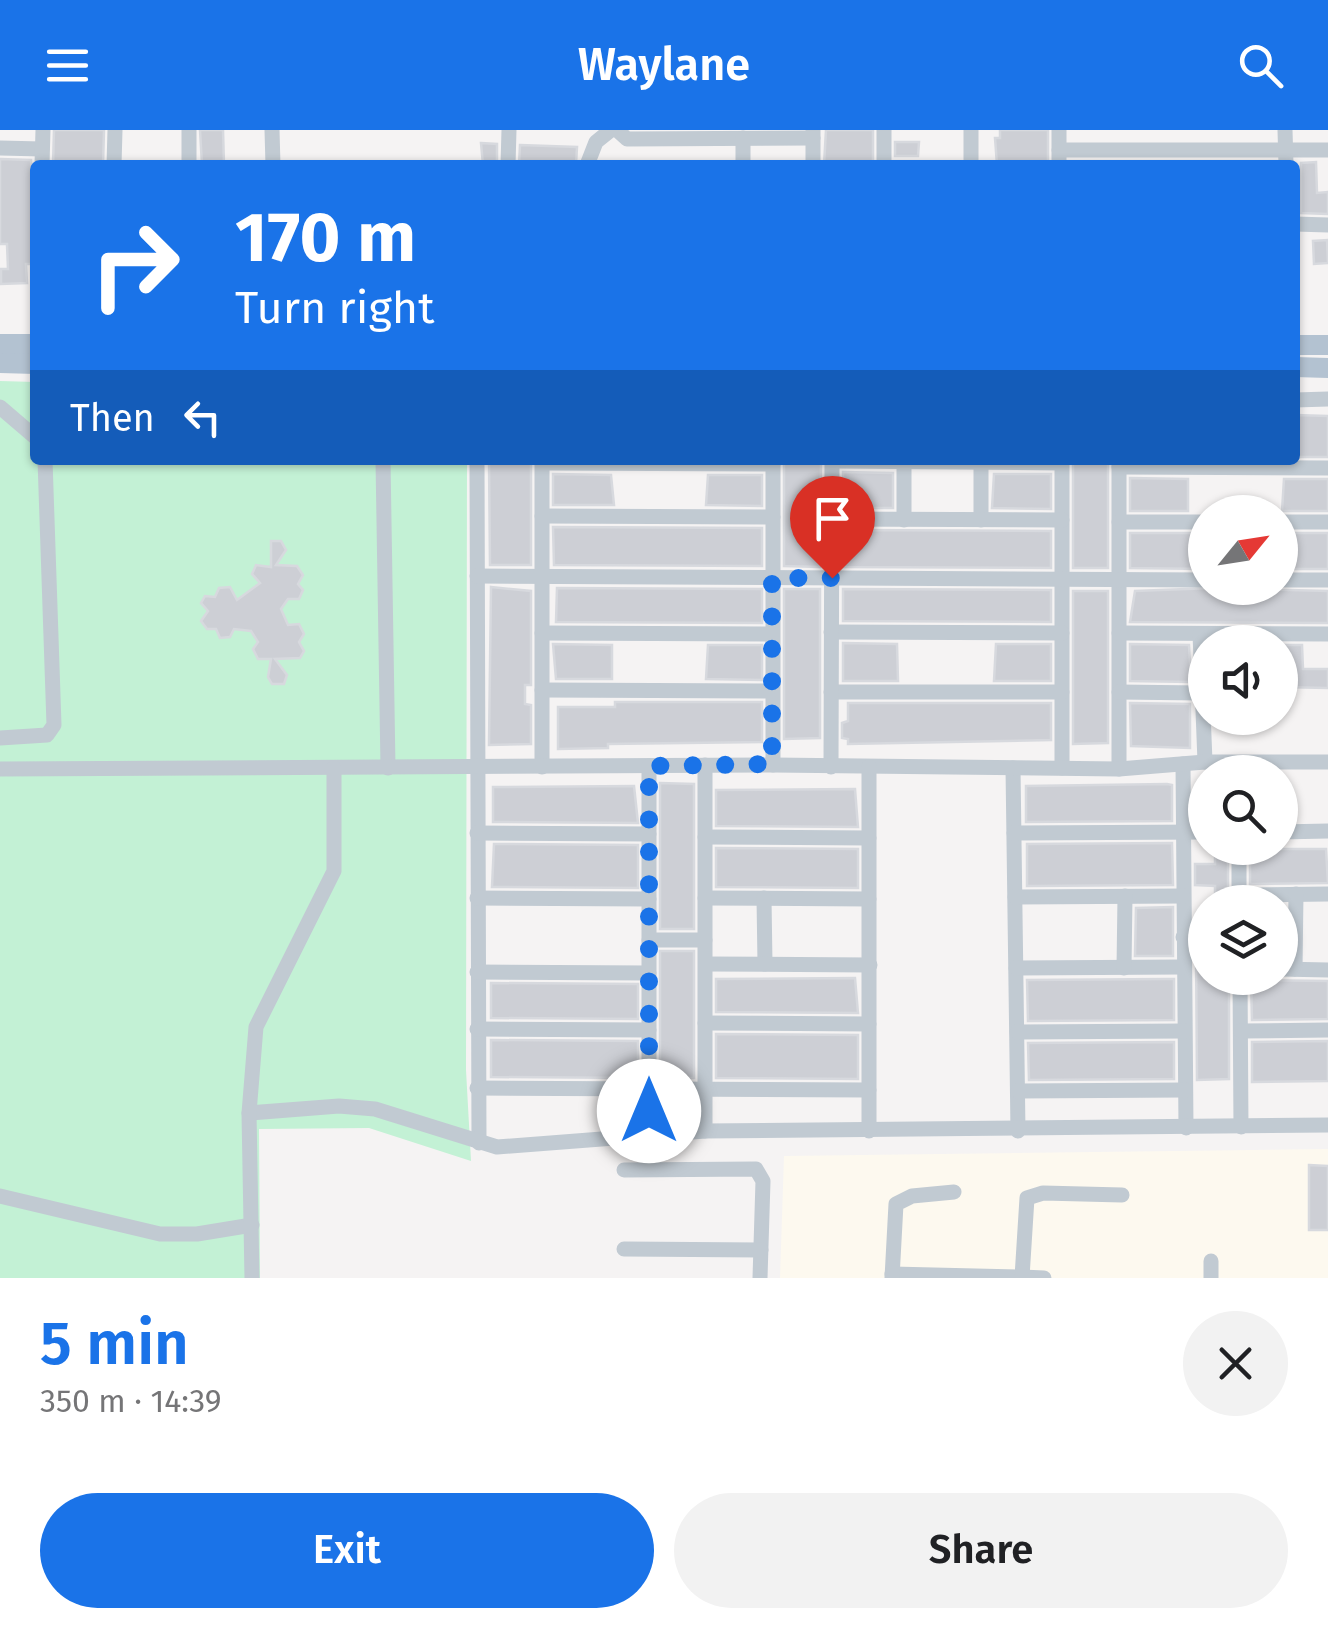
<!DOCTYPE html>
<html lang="en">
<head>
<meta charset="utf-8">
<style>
	:root { --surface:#fff; --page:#f2f2f2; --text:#202124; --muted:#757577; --accent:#1a73e8 }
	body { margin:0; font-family:"Fira Sans",sans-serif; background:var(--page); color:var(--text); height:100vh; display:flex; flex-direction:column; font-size:38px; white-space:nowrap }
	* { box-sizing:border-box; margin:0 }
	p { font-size:32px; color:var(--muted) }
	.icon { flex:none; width:55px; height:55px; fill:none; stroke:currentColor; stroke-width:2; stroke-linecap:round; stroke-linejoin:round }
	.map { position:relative; height:1148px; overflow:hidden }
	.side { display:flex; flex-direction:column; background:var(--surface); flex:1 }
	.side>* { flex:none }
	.hud { position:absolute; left:30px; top:30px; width:1270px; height:305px; border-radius:10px; box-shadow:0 2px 8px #0004; background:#1a73e8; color:#fff; overflow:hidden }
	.needle { width:65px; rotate:60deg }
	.fabs { position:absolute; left:1188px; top:365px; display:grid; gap:20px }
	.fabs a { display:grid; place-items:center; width:110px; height:110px; border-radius:50%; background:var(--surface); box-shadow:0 2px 8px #0004; font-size:50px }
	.pin { position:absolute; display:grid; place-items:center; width:85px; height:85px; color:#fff; margin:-102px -42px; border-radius:50% 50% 50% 0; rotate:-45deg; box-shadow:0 0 10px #0007 }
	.pin .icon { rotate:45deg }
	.me { position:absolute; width:110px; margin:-55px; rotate:0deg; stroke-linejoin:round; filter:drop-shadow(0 0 8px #0008) }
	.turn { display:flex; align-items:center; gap:35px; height:210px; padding:0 40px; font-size:45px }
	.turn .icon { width:130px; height:130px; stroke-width:2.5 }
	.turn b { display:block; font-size:70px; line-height:85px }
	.then { display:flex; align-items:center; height:95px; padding:0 40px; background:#0003; gap:20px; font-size:38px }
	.round { display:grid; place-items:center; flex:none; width:105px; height:105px; border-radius:52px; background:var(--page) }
	.headline { display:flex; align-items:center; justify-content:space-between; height:170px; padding:0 40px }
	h1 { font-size:60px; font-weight:600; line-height:75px; color:var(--accent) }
	.button { display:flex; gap:20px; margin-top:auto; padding:20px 40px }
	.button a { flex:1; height:115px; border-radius:60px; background:var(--accent); color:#fff; font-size:40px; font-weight:600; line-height:115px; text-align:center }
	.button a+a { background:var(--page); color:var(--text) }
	header { display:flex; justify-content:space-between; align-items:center; height:130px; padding:0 40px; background:var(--accent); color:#fff; font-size:45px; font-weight:600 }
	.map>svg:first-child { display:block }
	.commercial { fill:#fdf9ef }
	.green { fill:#c3f1d5 }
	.building { fill:#cdcfd5; stroke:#d7d9de; stroke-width:2.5 }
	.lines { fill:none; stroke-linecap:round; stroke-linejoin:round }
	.minor { stroke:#c1cad2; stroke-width:15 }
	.major { stroke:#b3c2d1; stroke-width:20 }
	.route { stroke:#1a73e8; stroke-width:18; stroke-dasharray:0 32.4 }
</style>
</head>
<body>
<header><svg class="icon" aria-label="menu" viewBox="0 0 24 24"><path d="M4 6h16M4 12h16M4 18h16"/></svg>Waylane<svg class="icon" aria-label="search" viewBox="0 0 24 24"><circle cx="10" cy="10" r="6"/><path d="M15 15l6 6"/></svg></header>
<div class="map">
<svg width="1328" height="1148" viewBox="0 0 1328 1148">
	<rect width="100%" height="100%" fill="#f5f3f3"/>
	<!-- commercial -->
	<path class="commercial" d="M1328 1019V1148H780L784 1026Z"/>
	<!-- green -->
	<path class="green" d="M0 251 35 252V330H467L466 940 471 1031 369 998 259 999 260 1148H0Z"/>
	<!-- building -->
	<g class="building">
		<path d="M54 0H104L103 35H53Z"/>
		<path d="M200 0H223L224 35H202Z"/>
		<path d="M826 0H873V35H824Z"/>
		<path d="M1000 0H1048V35H997L995 8H1000Z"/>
		<path d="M895 12H919L918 26H895Z"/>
		<path d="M481 13 497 14V35H483Z"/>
		<path d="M520 15 577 17 576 35H519Z"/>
		<path d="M0 29 31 30 33 134H26L27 153 1 154V139H8L7 114H0Z"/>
		<path d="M1316 32 1317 63 1328 62V84L1301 83V33Z"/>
		<path d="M1327 110 1328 133 1314 134 1313 111Z"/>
		<path d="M1295 285 1328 286V327H1295Z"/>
		<path d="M489 330H531V435H490Z"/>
		<path d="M784 330H821L820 437 784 436Z"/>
		<rect x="1073" y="330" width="35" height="108"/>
		<path d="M843 342 893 343V378H843Z"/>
		<path d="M553 344 611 345 614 375H553Z"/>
		<path d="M994 344H1051V379L992 378Z"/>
		<path d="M708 345H762V376L706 375Z"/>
		<path d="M1130 348 1188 349V381H1130Z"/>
		<path d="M1284 349H1328V381H1282Z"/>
		<path d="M553 397 762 398V436L554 435Z"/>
		<path d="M843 400 1051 401V438L843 437Z"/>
		<path d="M1130 403H1205V439L1130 438Z"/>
		<rect x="1281" y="403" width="47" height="36"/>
		<path d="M271 411H281L286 420 276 435 297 436 303 445 298 454 303 460 299 469H288L281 479 288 495 299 494 304 504 299 512 304 521 300 528 275 529 287 545 284 554H272L268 547 271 529H258L253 519 258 512 251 501 234 499 230 507 220 508 216 499H207L201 491 208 481 201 473 205 466 215 467 219 458 230 457 237 470 260 453 252 444 256 435 271 437Z"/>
		<path d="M491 457 531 461V555H525V574L531 575V614L489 615Z"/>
		<path d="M557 458 762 459V493L556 492Z"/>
		<path d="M1213 458 1328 461V493L1130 492 1135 461Z"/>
		<path d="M784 459H820V608L784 609Z"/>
		<path d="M843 459 1051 460V492L843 491Z"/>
		<path d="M1073 461H1108V613L1073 614Z"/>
		<path d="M843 513 897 514 898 551H843Z"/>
		<path d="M553 514 612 515V549H556Z"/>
		<path d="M996 514H1051V551H994Z"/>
		<path d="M1130 514 1189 515 1191 552 1130 551Z"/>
		<path d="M708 515H762V550L706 549Z"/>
		<path d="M1282 515H1302L1303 539H1328V558L1280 557Z"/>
		<path d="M615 572H762V612L608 614V618L558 619V577H615Z"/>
		<path d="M848 573H1051V610L848 614V609L842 608V593L848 591Z"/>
		<path d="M1130 573 1190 574V618L1131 616Z"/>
		<path d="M660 653 694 654V799H660Z"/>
		<path d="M1167 654 1172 655V691L1026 692V656Z"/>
		<path d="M634 656 638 693 493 692V657Z"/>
		<path d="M855 659 858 697 716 696V660Z"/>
		<path d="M1172 713 1173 755 1027 756V714Z"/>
		<path d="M494 714 638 715V758L492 757Z"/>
		<path d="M716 718 858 719V758L716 757Z"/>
		<path d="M1215 718H1228V772H1215V756L1195 755V734H1215Z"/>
		<path d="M1250 719H1326L1328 753 1250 754Z"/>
		<path d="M1173 777V826H1135L1136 778Z"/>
		<path d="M1196 818H1205V848H1229V949L1197 950Z"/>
		<rect x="660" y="821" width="34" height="127"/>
		<path d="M855 848 858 883 716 882V849Z"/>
		<path d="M1168 849H1174V890L1028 891 1027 850Z"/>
		<path d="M1251 850 1328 851V889L1252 890Z"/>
		<path d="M491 853 638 854V889L491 888Z"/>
		<path d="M716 904 858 905V949L716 948Z"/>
		<path d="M491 910 638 911V948L491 947Z"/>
		<path d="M1328 911V951L1252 952V912Z"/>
		<path d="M1174 912V949L1029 950 1028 913Z"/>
		<path d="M1309 1035 1328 1036V1100H1309Z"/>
	</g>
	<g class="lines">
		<!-- minor -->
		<g class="minor">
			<path d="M272 0 273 35"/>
			<path d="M617 0 627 9 813 8"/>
			<path d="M971 0V35"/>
			<path d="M1059 0V35"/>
			<path d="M1285 0 1286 35"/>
			<path d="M0 18 42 19"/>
			<path d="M1059 20H1328"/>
			<path d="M42 35 43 0"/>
			<path d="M114 35 115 0"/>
			<path d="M189 35V0"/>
			<path d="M508 35 509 0"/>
			<path d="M587 35 596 12 611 0"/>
			<path d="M743 35V8"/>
			<path d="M813 35V0"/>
			<path d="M884 35V0"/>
			<path d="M1295 94 1328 95"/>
			<path d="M1295 270 1328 269"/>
			<path d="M0 277 35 307"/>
			<path d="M383 330 388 638"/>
			<path d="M477 330 479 1013"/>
			<path d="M1062 330V638"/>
			<path d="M1119 330V639"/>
			<path d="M832 331 1062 333"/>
			<path d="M981 332V390"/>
			<path d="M542 333 773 334"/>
			<path d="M1119 337 1328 338"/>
			<path d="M542 386 773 387"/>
			<path d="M832 389 1062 390"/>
			<path d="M904 390V332"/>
			<path d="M1119 392H1205"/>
			<path d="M1280 392H1328"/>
			<path d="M477 446 1205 450"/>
			<path d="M1280 450H1328"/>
			<path d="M831 502 1062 503"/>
			<path d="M542 503 772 504"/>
			<path d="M1119 503 1328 504"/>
			<path d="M1200 504 1205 632"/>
			<path d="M542 560 772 561"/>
			<path d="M831 562H1062"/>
			<path d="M1119 562 1200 563"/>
			<path d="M0 608 47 605 54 595 45 330"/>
			<path d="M1183 634 1186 998"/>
			<path d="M773 635V330"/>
			<path d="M542 637V330"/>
			<path d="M831 637 832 330"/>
			<path d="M1013 638 1018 1001"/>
			<path d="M0 639 773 635 1119 639 1205 632H1328"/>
			<path d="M1280 702 1328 701"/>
			<path d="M477 703 649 704"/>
			<path d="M1014 703 1205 702"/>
			<path d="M705 707 869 708"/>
			<path d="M1239 718V772"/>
			<path d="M1239 765 1328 764"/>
			<path d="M1015 767 1183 766"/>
			<path d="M477 768 649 769"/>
			<path d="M705 768 869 769"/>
			<path d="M764 768 765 834"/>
			<path d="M1183 807H1205"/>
			<path d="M649 810H705"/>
			<path d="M706 834 870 835"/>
			<path d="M1016 838 1182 837"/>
			<path d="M1124 838 1125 766"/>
			<path d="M1280 839 1328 840"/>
			<path d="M1295 839 1296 764"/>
			<path d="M477 842 649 843"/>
			<path d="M1240 848 1241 997"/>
			<path d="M705 893 869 894"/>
			<path d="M477 899 649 900"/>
			<path d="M1241 901 1328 900"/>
			<path d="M1017 902 1184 901"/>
			<path d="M477 958 869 960"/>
			<path d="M1018 961 1185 960"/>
			<path d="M249 983 339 976 375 979 497 1017 705 1001 1328 995"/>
			<path d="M705 1001V635"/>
			<path d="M869 1001V637"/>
			<path d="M649 1039V636"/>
			<path d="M624 1040 756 1039 763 1051 760 1148"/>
			<path d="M0 1066 160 1104H197L252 1095"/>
			<path d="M624 1119 761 1120"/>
			<path d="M892 1144 1022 1147 1027 1068 1043 1063 1122 1065"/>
			<path d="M1022 1147 1044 1148"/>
			<path d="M252 1148 249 983 256 897 334 741V638"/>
			<path d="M892 1148 896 1074 912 1066 954 1062"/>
			<path d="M1211 1148V1131"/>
		</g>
		<!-- major -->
		<g class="major">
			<path d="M0 214H35"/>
			<path d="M1295 215H1328"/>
			<path d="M0 233 35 234"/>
			<path d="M1295 237 1328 238"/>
		</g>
	</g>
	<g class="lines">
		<!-- route -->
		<path class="route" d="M649 981V636L772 634V448H832"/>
	</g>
</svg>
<div class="fabs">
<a><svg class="needle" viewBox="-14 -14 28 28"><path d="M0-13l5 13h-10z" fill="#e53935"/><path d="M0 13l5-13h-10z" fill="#757577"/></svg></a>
<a><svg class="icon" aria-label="sound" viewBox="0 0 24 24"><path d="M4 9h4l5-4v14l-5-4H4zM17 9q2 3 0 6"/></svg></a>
<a><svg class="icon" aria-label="search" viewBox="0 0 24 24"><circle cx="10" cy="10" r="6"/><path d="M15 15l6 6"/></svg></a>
<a><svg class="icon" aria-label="layers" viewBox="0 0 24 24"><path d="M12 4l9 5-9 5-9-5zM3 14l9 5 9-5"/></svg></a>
</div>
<div class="pin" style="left:832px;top:448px;background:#d93025"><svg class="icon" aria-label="arrive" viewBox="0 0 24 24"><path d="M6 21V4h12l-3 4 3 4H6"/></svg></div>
<svg class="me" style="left:649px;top:981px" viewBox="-20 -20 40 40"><circle r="19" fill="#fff"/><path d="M0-13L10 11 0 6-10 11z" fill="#1a73e8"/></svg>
<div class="hud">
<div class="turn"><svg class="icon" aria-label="right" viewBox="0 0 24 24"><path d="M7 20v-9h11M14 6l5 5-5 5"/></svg><div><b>170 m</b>Turn right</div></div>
<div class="then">Then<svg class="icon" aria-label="left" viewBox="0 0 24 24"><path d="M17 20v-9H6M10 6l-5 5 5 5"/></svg></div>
</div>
</div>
<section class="side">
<div class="headline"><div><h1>5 min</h1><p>350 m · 14:39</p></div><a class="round"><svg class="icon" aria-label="close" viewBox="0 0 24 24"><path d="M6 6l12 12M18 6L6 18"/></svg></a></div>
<div class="button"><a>Exit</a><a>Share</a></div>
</section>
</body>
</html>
